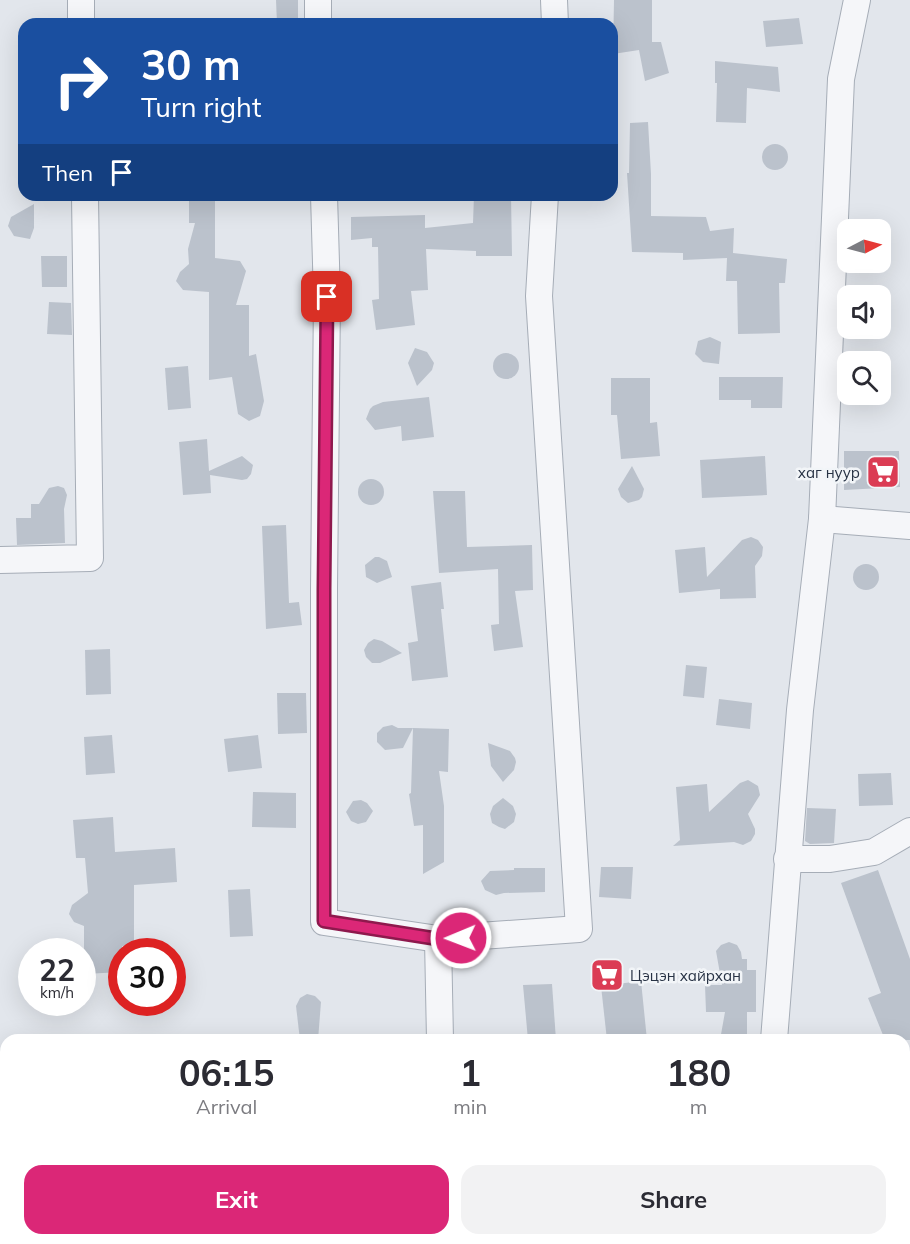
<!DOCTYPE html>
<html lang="en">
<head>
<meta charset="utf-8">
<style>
	:root { --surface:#fff; --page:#f2f2f3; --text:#2b2b33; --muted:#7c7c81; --accent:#db2777 }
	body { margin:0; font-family:Mulish,sans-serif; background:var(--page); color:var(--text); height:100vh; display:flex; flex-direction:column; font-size:22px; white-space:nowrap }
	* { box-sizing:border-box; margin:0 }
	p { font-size:20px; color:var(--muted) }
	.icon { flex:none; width:33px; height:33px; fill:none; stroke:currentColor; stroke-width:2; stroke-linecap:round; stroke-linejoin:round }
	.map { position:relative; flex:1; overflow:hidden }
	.drawer { position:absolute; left:0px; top:1034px; width:910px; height:212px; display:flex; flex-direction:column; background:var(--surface); border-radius:18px 18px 0 0; box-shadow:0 6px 24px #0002 }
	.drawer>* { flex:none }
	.banner { position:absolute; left:18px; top:18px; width:600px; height:183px; border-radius:18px; box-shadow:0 6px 24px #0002; background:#1a4fa0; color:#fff; overflow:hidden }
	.needle { width:39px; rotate:84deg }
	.fabs { position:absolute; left:837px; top:219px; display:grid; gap:12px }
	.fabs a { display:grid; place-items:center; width:54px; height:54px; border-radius:12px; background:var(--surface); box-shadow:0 6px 24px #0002; font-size:30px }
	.speed { position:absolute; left:18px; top:938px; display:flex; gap:12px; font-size:30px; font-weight:700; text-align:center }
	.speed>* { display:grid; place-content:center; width:78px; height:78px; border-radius:50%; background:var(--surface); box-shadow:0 6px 24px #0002; line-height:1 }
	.speed small { font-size:15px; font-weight:400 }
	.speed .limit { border:9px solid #d22; background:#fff; color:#111 }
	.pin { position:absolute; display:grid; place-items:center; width:51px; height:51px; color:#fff; margin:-26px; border-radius:12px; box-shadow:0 3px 9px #0006 }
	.me { position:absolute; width:66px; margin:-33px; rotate:269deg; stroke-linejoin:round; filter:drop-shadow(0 0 4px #0008) }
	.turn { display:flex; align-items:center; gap:21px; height:126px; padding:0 24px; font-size:27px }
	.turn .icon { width:78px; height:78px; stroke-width:2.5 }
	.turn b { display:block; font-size:42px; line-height:51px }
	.then { display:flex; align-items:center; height:57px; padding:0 24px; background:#0003; gap:12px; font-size:22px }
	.eta { display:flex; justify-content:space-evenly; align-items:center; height:102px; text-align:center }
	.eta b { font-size:36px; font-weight:700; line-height:42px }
	.cta { display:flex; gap:12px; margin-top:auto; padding:12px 24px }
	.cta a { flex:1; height:69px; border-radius:18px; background:var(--accent); color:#fff; font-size:24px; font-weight:700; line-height:69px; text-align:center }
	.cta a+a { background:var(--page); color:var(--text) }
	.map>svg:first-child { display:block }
	.building { fill:#bbc2cc }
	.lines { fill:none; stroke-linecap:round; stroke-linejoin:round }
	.minor-casing { stroke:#a6adb7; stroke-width:28 }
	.minor { stroke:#f5f6f9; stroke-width:26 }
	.route-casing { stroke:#8e194d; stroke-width:15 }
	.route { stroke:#db2777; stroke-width:10 }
	.labels { text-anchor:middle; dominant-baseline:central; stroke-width:5; stroke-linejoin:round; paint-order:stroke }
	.poi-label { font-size:15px; fill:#283345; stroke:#f2f5f8; text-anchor:end }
</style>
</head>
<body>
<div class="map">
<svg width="910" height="1244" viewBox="0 0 910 1244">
	<rect width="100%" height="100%" fill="#e2e6ec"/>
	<!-- building -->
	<g class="building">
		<path d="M276 0H298V24H277Z"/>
		<path d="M614 0H652V42H661L669 73 645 81 639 50 613 54Z"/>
		<path d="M799 18 803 44 766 47 763 21Z"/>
		<path d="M715 61 778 67 780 92 747 88 746 123 716 122 717 83H715Z"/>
		<path d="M648 122 651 174V216L706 217 710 231 734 228 733 253 787 259 785 283H779L780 333 738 334 737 281H726L727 258 683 260V253L632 252 627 173H629L630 123Z"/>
		<circle cx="775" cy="157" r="13"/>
		<path d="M189 195H215V258L240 261 246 271 236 305H249V356L256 354 264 401 260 416 249 421 238 414 232 377 209 380V292L183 290 176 281 180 272 189 264 188 249 195 223H189Z"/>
		<path d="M474 195H511L512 256H476V251L426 249 428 290 411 291 415 325 376 330 372 300 379 299 378 247H372V238L351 240V217L425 215V228L473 223Z"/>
		<path d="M34 204V228L30 239 14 236 8 226 11 217Z"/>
		<path d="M41 256H67V287H42Z"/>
		<path d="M49 302 71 303 72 335 47 334Z"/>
		<path d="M710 337 721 342 719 364 703 362 695 354 698 341Z"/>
		<path d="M415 348 427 352 434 363 432 370 417 386 408 363Z"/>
		<circle cx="506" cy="366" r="13"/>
		<path d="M188 366 191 408 168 410 165 368Z"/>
		<path d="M719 377H783L782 408H751V400H719Z"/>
		<path d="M611 378H650V423L657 422 660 456 621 459 617 415H611Z"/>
		<path d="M429 397 434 437 402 441 401 426 375 430 366 419 370 409 373 406 383 402Z"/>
		<path d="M207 439 209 471 242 456 253 465 251 474 247 479 242 480 210 475 211 493 183 495 179 442Z"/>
		<path d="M844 451H899L900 487 844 490Z"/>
		<path d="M765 456 767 495 702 498 700 460Z"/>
		<path d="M632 466 644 489 642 497 639 500 628 503 621 497 618 489Z"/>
		<circle cx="371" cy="492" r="13"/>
		<path d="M58 486 64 488 67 495 64 509 65 543 17 545 16 518H31V504H39L49 488Z"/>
		<path d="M433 491H465L467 547 532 545 533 590 515 591 523 647 494 651 491 625 499 624 498 569 439 573Z"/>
		<path d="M286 525 289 603 299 602 302 625 266 629 262 526Z"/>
		<path d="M751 537 758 540 763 547 762 556 755 566 756 598 720 599V589L679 593 675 550 705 547 707 577 742 540Z"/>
		<path d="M375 557H379L387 561 392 577 377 583 366 577 365 565Z"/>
		<circle cx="866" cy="577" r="13"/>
		<path d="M441 582 444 609H441L448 677 412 681 408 643 418 641 411 586Z"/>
		<path d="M374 639 382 641 402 653 380 663H372L366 657 364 650 368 643Z"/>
		<path d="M110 649 111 694 86 695 85 650Z"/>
		<path d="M686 665 707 667 704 698 683 696Z"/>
		<path d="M277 693H306L307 733 278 734Z"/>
		<path d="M719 699 752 703 750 729 716 725Z"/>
		<path d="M392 725 398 728H413L403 748 385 750 377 742V733L383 727Z"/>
		<path d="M413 728 449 729 448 772 439 771 444 806V862L423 874V825L414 826 409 794 411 793Z"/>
		<path d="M112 735 115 773 86 775 84 737Z"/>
		<path d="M258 735 262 768 228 772 224 739Z"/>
		<path d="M488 743 510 751 515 758 516 762 514 770 503 782 491 766Z"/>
		<path d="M891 773 893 805 859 806 858 774Z"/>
		<path d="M748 780 758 786 760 795 748 814 755 829V834L751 841 743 845 734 842 673 846 680 840 676 787 707 784 709 812 740 783Z"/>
		<path d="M253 792 296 793V828L252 827Z"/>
		<path d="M503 798 513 806 516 814 514 822 505 829 499 827 492 823 490 814 493 806Z"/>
		<path d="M361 800 367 803 373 811 366 822 358 824 351 821 346 812 353 801Z"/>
		<path d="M807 808 836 809 834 843 810 844 805 841Z"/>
		<path d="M113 817 115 852 175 848 177 882 134 885V945L122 946V972L84 974V926L74 922 69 914 72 905 88 893 85 858H76L73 820Z"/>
		<path d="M601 867H633L631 899 599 897Z"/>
		<path d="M514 868H545V892L504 893 496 895 485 890 481 881 490 871 514 870Z"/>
		<path d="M878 870 910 959V1040H885L868 998 881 993 841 883Z"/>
		<path d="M250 889 253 936 230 937 228 890Z"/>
		<path d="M729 942 737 945 741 952 742 959H747V970H756V1012H747V1040H720L725 1012H706L705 985H722L716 951 721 945Z"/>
		<path d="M641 981 647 1040H607L601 986Z"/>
		<path d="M552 984 556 1040H528L523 985Z"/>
		<path d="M307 994 315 996 321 1002 318 1040H300L296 1006 300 998Z"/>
	</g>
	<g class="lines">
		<!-- minor casing -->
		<g class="minor-casing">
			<g id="minor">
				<path d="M81 0V24"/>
				<path d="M554 0 555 24"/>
				<path d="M318 24V0"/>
				<path d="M324 195 327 297 324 589V922L438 939"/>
				<path d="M822 519 910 526"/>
				<path d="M0 560 90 558 85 195"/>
				<path d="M787 859H830L874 852 910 831"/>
				<path d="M440 1040 438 939 579 929 539 296 545 195"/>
				<path d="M774 1040 800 710 822 519 841 79 857 0"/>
				<path d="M904 1097 910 1093"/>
				<path d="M0 1108 2 1135"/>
			</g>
		</g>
		<!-- minor -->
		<use href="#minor" class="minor"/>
	</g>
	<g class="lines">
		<!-- route casing -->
		<g class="route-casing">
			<path id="route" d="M327 297 324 589V921L438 939 461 938"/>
		</g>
		<!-- route -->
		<use href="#route" class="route"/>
	</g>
	<!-- icons -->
	<defs>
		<g id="supermarket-square" transform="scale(1.725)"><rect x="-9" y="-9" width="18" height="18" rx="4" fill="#db3c54" stroke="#f2f5f8"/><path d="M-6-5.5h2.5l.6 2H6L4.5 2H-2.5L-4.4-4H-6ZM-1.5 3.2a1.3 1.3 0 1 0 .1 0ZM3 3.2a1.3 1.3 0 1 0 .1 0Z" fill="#fff"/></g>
	</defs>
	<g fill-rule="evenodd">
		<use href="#supermarket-square" x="883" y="472"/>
		<use href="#supermarket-square" x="607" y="975"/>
	</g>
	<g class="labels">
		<!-- poi labels -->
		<g class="poi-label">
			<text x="860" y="472">хаг нуур</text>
			<text x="630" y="975" text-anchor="start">Цэцэн хайрхан</text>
		</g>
	</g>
</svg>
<div class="fabs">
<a><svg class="needle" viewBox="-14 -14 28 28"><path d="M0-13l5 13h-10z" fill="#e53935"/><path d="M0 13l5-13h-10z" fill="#7c7c81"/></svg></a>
<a><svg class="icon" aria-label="sound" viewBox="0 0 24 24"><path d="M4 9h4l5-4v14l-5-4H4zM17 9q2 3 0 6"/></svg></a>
<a><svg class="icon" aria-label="search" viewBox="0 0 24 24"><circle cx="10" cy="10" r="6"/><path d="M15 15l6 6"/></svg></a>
</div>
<div class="speed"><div>22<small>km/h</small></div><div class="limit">30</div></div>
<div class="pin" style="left:327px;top:297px;background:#d93025"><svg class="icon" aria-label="arrive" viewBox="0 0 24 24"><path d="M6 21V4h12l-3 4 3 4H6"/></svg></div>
<svg class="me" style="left:461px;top:938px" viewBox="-20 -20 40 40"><circle r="17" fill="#db2777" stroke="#fff" stroke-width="3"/><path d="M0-11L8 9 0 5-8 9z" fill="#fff"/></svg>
<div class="banner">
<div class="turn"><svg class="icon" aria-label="right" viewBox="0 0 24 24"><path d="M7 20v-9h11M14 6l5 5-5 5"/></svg><div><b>30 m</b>Turn right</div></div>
<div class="then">Then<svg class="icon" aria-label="arrive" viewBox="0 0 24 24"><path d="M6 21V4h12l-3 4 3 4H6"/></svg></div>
</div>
<section class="drawer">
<div class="eta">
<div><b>06:15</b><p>Arrival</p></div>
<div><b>1</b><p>min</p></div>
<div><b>180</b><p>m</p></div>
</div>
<div class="cta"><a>Exit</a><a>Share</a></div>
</section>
</div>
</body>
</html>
